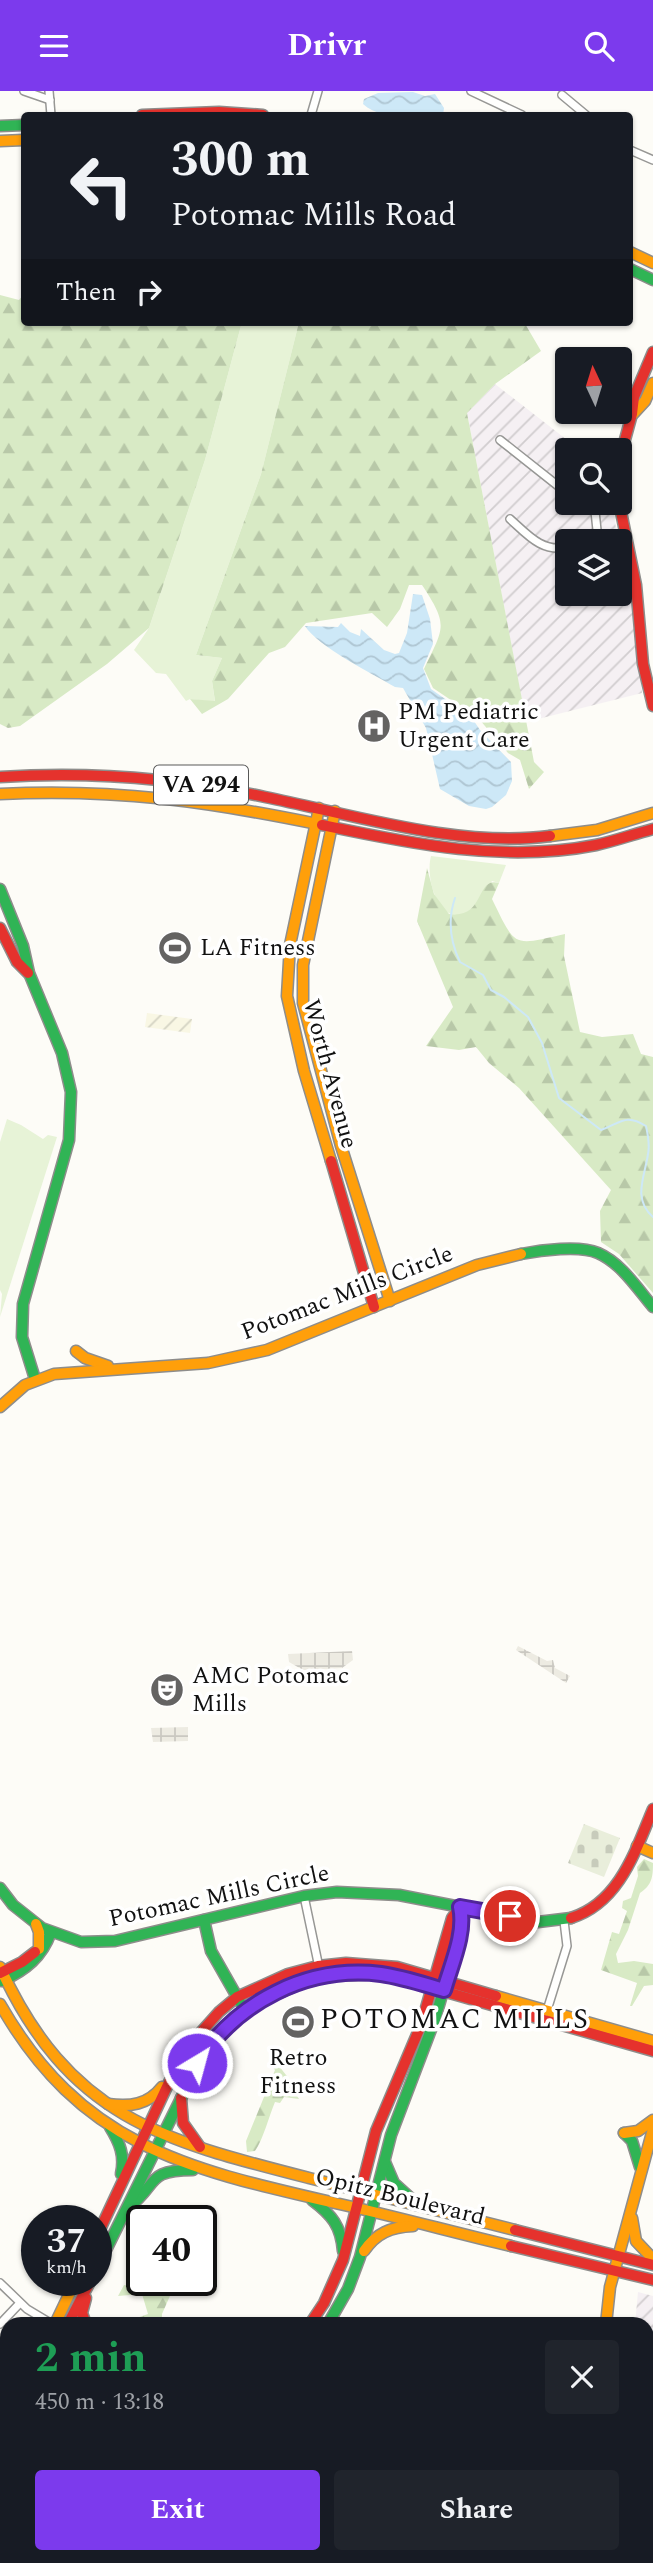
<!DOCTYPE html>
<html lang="en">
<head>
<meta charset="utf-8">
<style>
	:root { --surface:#171b24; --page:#20242c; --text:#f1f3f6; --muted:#9ea1a6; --accent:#7c3aed }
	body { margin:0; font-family:Spectral,serif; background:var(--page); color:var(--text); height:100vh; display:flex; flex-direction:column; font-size:26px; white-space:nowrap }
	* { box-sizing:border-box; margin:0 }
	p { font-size:23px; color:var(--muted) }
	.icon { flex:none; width:38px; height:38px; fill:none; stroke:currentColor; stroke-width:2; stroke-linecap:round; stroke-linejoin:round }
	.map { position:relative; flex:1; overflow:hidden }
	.panel { position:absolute; left:0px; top:2226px; width:654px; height:247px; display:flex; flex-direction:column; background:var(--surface); border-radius:21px 21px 0 0; box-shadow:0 2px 5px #0004 }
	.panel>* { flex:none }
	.banner { position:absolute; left:21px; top:21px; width:612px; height:214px; border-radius:7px; box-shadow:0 2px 5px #0004; background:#171b24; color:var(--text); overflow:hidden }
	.needle { width:46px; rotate:356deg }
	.tools { position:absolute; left:555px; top:256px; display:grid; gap:14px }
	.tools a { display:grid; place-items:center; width:77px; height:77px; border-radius:7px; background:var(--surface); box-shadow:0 2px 5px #0004; font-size:35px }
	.speed { position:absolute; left:21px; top:2114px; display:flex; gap:14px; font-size:35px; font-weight:700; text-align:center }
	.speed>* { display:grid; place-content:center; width:91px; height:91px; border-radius:50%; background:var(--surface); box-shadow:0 2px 5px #0004; line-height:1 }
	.speed small { font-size:18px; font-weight:400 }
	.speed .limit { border:4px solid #111; border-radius:10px; background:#fff; color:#111 }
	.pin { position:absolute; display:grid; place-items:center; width:60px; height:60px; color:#fff; margin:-30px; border:4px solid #fff; border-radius:50%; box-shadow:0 2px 7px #0007 }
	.me { position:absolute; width:77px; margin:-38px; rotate:37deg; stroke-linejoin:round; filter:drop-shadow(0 0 5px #0008) }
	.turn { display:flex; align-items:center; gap:24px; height:147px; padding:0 35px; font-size:32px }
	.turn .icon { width:91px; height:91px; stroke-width:2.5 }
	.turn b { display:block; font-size:49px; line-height:60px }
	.then { display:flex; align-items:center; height:66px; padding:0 35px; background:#0003; gap:14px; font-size:26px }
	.round { display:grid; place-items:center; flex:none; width:74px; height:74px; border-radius:7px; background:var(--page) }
	.summary { display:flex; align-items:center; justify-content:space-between; height:119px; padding:0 35px }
	h1 { font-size:42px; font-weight:700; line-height:52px; color:#1e9e55 }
	.button { display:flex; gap:14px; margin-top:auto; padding:14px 35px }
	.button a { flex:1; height:80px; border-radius:7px; background:var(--accent); color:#fff; font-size:28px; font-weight:700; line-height:80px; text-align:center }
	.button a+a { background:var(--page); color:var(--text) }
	header { display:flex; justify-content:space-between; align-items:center; height:91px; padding:0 35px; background:var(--accent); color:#fff; font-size:32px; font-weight:700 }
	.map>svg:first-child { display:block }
	.industrial { fill:url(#industrial-furrows) }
	.farmland { fill:url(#farmland-furrows) }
	.grass { fill:#e7f3d7 }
	.forest { fill:url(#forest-firs) }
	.cemetery { fill:url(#cemetery-stones) }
	.plaza { fill:url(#plaza-grid) }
	.water { fill:url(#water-waves) }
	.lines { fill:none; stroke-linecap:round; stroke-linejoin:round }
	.stream { stroke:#cde8f7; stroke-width:2 }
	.street-casing { stroke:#979795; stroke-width:10 }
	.fast-casing { stroke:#8e8d8b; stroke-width:13 }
	.slow-casing { stroke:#8e8d8b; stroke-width:13 }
	.jam-casing { stroke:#8e8d8b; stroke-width:13 }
	.street { stroke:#fffffe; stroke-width:7 }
	.fast { stroke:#30b455; stroke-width:10 }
	.slow { stroke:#ff9f0a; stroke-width:10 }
	.jam { stroke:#e5322d; stroke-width:10 }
	.route-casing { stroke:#51269a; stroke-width:18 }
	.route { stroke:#7c3aed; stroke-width:12 }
	.labels { text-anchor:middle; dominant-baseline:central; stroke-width:7; stroke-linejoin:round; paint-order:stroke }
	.shield { fill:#fff; stroke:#585858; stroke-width:2 }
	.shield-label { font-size:23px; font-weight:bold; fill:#111 }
	.poi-label { font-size:24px; fill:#111; stroke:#fff; text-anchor:start }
	.street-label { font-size:24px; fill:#111; stroke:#fff }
	.quarter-label { font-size:28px; letter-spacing:2px; fill:#111; stroke:#fff }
</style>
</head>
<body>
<header><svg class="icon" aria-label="menu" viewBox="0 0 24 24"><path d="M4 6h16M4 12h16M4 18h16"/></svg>Drivr<svg class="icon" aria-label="search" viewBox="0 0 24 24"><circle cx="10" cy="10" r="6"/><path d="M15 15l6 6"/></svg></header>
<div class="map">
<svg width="653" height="2472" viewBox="0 0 653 2472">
	<defs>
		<pattern id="industrial-furrows" width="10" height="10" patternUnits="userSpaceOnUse" patternTransform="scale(1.75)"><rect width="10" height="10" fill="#f5f0f3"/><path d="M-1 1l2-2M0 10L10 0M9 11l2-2" fill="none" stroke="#d1cdcf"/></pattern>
		<pattern id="farmland-furrows" width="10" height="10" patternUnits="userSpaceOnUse" patternTransform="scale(1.75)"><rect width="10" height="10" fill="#f9f7e4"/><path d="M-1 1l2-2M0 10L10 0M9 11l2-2" fill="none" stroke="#d4d3c3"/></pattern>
		<pattern id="forest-firs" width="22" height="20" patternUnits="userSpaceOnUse" patternTransform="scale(1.75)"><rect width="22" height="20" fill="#d8eac5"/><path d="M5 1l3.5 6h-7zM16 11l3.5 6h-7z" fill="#b8c8a8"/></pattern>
		<pattern id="cemetery-stones" width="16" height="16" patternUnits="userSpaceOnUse" patternTransform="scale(1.75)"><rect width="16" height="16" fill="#e9eedb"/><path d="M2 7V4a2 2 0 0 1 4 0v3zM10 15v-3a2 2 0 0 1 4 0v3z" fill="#c7cbbb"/></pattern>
		<pattern id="plaza-grid" width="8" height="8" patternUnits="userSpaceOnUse" patternTransform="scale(1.75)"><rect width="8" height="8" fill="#edebe2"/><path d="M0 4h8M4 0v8" fill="none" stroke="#cac8c1"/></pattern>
		<pattern id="water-waves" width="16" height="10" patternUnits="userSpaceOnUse" patternTransform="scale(1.75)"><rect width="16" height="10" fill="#cde8f7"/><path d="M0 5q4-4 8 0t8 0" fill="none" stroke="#afc6d3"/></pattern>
	</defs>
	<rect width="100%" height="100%" fill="#fdfcf7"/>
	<!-- industrial -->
	<g class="industrial">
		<path d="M495 293 580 359H567V411H612L618 450H567V502H620V458L637 536 642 602 526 631 467 322Z"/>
		<path d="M638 2201 653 2205V2368L648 2374V2233H635Z"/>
		<path d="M648 2451H653V2472H599L609 2466H648Z"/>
	</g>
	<!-- farmland -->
	<path class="farmland" d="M147 922 192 928 190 942 145 936Z"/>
	<!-- grass -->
	<g class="grass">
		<path d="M242 231H299L261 383 196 564 222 567 212 590 215 611 190 608 186 610 166 583 156 582 134 559 149 537 205 369Z"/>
		<path d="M431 765 506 774 499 792 492 790C485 799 478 815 468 821 438 837 425 786 431 765Z"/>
		<path d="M7 1028 21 1034 43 1048 48 1044 57 1046 0 1226 2 1203 0 1199V1051Z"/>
	</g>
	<!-- forest -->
	<g class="forest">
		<path d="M24 203V231H242L205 369 149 537 107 573 20 635 8 637 0 633V204L19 209Z"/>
		<path d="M299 231H524L541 260 495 293 467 322 534 671 544 681 529 698 520 669 508 662 479 628 433 597 424 578C444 536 449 535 422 494H409L400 518 387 536 372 522 306 532 285 556 269 562 228 608 202 623 190 608 215 610 212 590 222 567 196 564 261 383Z"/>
		<path d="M427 777 434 803 449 823C486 828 475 785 499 792L492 808C516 857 512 855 565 843L564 865 580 941 602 946 633 943 641 963 653 966V1202L619 1163 601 1151 600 1120 611 1099 519 997 489 972 476 956 459 959 426 955 453 916 417 830Z"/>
		<path d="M644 1768 653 1772C653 1786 652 1794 640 1802L628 1839 616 1863 618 1872 634 1870 653 1873V1894L644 1895 632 1915H630L637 1892 601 1879 612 1841 619 1843 627 1820 622 1817 623 1810 631 1807 638 1785 637 1776Z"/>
		<path d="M275 1970 290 1989 288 1991 299 2008 284 2006 280 2012 275 2011C269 2025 263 2049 255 2060L247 2061 246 2050 275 1979 271 1974Z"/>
		<path d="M163 2189H177L162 2223V2233H132L131 2229 148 2223 142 2203 118 2205 124 2194 147 2198 161 2193Z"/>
		<path d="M7 2405V2466H140L134 2472H0V2433Z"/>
		<path d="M297 2466H571L563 2472H285Z"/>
	</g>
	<!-- cemetery -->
	<path class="cemetery" d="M584 1733 620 1747 604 1786 568 1772Z"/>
	<!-- plaza -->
	<g class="plaza">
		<path d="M518 1555 547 1570 553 1569 555 1577 570 1585 566 1592 516 1559Z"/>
		<path d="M352 1560 353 1569 342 1577 303 1579 289 1571 288 1563Z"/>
		<path d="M188 1636V1650L153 1651 151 1637Z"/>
	</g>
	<!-- water -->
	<g class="water">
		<path d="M413 1 425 5 435 3 444 17 443 24C419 25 381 30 363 13L364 8 378 2Z"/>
		<path d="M413 503 422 504 430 528 433 553 423 577 431 598 472 627 480 639 511 671 512 690 506 704 492 716 486 718 469 715 440 698 426 637 403 597 395 596C373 583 318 556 305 535L338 536 341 532 350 541 360 545 361 538 384 559 395 563 399 562 407 542Z"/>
	</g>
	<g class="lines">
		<!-- stream -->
		<path class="stream" d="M455 807C447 830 450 850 460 871L483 884 491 899 504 906 528 926 542 952 559 1007 601 1039C621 1032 625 1022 646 1035 648 1044 650 1054 648 1063 645 1085 632 1108 653 1126"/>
		<!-- street casing -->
		<g class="street-casing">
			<g id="street">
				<path d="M24 0 50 9"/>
				<path d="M49 0 51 24"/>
				<path d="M471 0 522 24"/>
				<path d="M562 4 586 24"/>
				<path d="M311 24 318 0"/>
				<path d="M630 59 653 69"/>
				<path d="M500 349 567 402"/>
				<path d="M579 411H584"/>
				<path d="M510 428C527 443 542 462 567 456"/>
				<path d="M588 450 597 439 594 411"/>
				<path d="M304 1805 321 1886"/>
				<path d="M544 1929 567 1855 564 1830"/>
				<path d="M0 2192 27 2218 52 2233"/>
				<path d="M0 2233 20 2212"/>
			</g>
		</g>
		<!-- fast casing -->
		<g class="fast-casing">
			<g id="fast">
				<path d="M0 35 24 34"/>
				<path d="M630 178 653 189"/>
				<path d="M0 798 23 855 29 882 62 962 71 1001 69 1049 23 1213 22 1246 35 1288"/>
				<path d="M521 1163C541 1159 580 1154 598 1162 621 1172 637 1197 653 1216"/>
				<path d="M0 1797 13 1814 42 1837 81 1851 115 1850 304 1805 337 1801 399 1804 538 1831 571 1827"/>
				<path d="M204 1829 211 1860 240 1911"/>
				<path d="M2 1890C26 1879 42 1866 51 1841"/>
				<path d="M110 2036C120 2052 125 2065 121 2083"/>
				<path d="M624 2042 632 2050 640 2076"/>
				<path d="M385 2071 394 2092 415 2111"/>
				<path d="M312 2109C332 2124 341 2135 343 2160"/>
				<path d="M129 2116C159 2093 145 2079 193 2079"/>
				<path d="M96 2179 204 1961 240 1924 261 1910 302 1892"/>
				<path d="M328 2233 348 2198 360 2166 391 2044 435 1928 460 1842 462 1830 460 1816"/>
				<path d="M203 2466 206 2472"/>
				<path d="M213 2466 217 2472"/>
				<path d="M581 2472 589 2466"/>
			</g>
		</g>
		<!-- slow casing -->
		<g class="slow-casing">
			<g id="slow">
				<path d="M0 50 24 49"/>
				<path d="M630 161 653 172"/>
				<path d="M633 323 645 310 653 292"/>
				<path d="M0 703C114 697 211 711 322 734"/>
				<path d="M319 717 290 854 287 905 304 980 331 1070"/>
				<path d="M335 720 303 874V912L341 1055 390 1210"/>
				<path d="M550 745 597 739 653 722"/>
				<path d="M76 1260 85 1267 108 1275"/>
				<path d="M0 1316 25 1294 54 1283 208 1272 267 1259 477 1174 521 1163"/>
				<path d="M637 1755 653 1762"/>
				<path d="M36 1833 39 1841V1858"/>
				<path d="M0 1876C69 2026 160 2049 309 2087 378 2104 446 2122 515 2139"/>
				<path d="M496 1905 653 1950"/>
				<path d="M0 1913C81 2055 187 2078 335 2112 394 2125 452 2141 511 2155"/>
				<path d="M108 2013C130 2016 148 2014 162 1996"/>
				<path d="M624 2042 638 2040 653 2029"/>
				<path d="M632 2127 636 2150 653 2168"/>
				<path d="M364 2160C376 2142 391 2136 413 2135"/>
				<path d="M55 2233 76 2189"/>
				<path d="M606 2233 610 2196 653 2038"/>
				<path d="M0 2358 7 2340"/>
			</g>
		</g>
		<!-- jam casing -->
		<g class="jam-casing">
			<g id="jam">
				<path d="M142 24 219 21 263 24"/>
				<path d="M620 367 632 323 634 306 653 261"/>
				<path d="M619 411 636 494 643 573 653 615"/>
				<path d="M0 686C90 680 177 687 265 706 354 724 459 757 550 745"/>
				<path d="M322 734C412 753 505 772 596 754 615 750 634 743 653 738"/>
				<path d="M0 837 17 871 28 882"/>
				<path d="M331 1070 374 1216"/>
				<path d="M571 1827C619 1812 635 1761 653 1718"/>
				<path d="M0 1882 22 1871 35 1861"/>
				<path d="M302 1892 331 1885 383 1883 653 1960"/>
				<path d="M181 2007 183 2032 200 2056"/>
				<path d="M515 2139 653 2174"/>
				<path d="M96 2147 172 1985 195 1948 219 1921 237 1906 288 1883 318 1875 346 1872 397 1876 496 1905"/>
				<path d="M511 2155 653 2189"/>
				<path d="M86 2207 82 2222 86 2233"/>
				<path d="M68 2233 91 2189"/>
				<path d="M310 2233 324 2212 343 2169 376 2040 421 1934 452 1827 460 1816"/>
				<path d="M0 2394 7 2374"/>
				<path d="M648 2419 653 2415"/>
			</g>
		</g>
		<!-- street -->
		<use href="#street" class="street"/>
		<!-- fast -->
		<use href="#fast" class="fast"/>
		<!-- slow -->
		<use href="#slow" class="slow"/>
		<!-- jam -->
		<use href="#jam" class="jam"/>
	</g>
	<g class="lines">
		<!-- route casing -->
		<g class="route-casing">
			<path id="route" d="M197 1972C237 1911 307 1874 381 1883 402 1886 423 1893 444 1899 451 1874 466 1842 460 1816L510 1825"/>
		</g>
		<!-- route -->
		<use href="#route" class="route"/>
	</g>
	<!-- icons -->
	<defs>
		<g id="hospital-disc" transform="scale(1.75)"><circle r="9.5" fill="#646362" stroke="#fff"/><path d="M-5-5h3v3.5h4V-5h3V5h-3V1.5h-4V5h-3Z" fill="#fff"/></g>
		<g id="stadium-disc" transform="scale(1.75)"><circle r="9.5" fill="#646362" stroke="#fff"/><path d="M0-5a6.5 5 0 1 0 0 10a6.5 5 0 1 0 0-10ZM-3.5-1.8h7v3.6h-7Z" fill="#fff"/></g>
		<g id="theatre-disc" transform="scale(1.75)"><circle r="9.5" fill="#646362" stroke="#fff"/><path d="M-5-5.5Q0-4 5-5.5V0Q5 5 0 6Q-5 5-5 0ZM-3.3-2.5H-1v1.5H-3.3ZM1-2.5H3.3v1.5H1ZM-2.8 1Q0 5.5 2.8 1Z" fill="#fff"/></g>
	</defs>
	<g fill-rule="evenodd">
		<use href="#hospital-disc" x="374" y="635"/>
		<use href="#stadium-disc" x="175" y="857"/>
		<use href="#theatre-disc" x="167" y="1599"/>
		<use href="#stadium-disc" x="298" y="1931"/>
	</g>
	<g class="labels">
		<!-- shield labels -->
		<rect class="shield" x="154" y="674.5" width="94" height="39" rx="5"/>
		<g class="shield-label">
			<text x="201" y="694">VA 294</text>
		</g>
		<!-- poi labels -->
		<g class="poi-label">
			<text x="398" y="621">PM Pediatric<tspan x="398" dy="28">Urgent Care</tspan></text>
			<text x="200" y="857">LA Fitness</text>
			<text x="192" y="1585">AMC Potomac<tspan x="192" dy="28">Mills</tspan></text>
			<text x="298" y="1967" text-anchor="middle">Retro<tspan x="298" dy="28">Fitness</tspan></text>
		</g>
		<!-- street labels -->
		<g class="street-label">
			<text transform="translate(330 983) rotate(75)">Worth Avenue</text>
			<text transform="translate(347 1202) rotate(-21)">Potomac Mills Circle</text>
			<text transform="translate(219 1805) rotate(-12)">Potomac Mills Circle</text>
			<text transform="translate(400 2106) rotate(14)">Opitz Boulevard</text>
		</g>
		<!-- quarter labels -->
		<g class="quarter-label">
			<text x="455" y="1928">POTOMAC MILLS</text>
		</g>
	</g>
</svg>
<div class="tools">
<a><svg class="needle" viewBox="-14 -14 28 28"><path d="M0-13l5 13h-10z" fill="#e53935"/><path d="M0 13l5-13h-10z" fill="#9ea1a6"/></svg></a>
<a><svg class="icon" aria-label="search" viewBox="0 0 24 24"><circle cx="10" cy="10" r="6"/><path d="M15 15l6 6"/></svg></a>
<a><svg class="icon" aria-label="layers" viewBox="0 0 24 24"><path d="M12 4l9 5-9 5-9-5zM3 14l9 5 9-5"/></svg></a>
</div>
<div class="speed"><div>37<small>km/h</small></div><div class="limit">40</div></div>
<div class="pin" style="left:510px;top:1825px;background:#d93025"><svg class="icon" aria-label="arrive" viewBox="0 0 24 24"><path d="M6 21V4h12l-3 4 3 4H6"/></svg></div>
<svg class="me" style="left:197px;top:1972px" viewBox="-20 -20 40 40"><circle r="17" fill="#7c3aed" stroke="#fff" stroke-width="3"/><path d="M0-11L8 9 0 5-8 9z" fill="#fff"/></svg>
<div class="banner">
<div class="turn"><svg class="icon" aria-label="left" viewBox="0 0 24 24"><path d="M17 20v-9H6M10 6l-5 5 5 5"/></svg><div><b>300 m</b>Potomac Mills Road</div></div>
<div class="then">Then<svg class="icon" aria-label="right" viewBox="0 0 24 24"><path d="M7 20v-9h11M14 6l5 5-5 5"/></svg></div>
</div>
<section class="panel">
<div class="summary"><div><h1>2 min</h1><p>450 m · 13:18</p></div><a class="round"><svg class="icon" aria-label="close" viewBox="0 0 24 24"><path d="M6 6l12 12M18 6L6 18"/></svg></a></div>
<div class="button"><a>Exit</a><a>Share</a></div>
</section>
</div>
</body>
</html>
